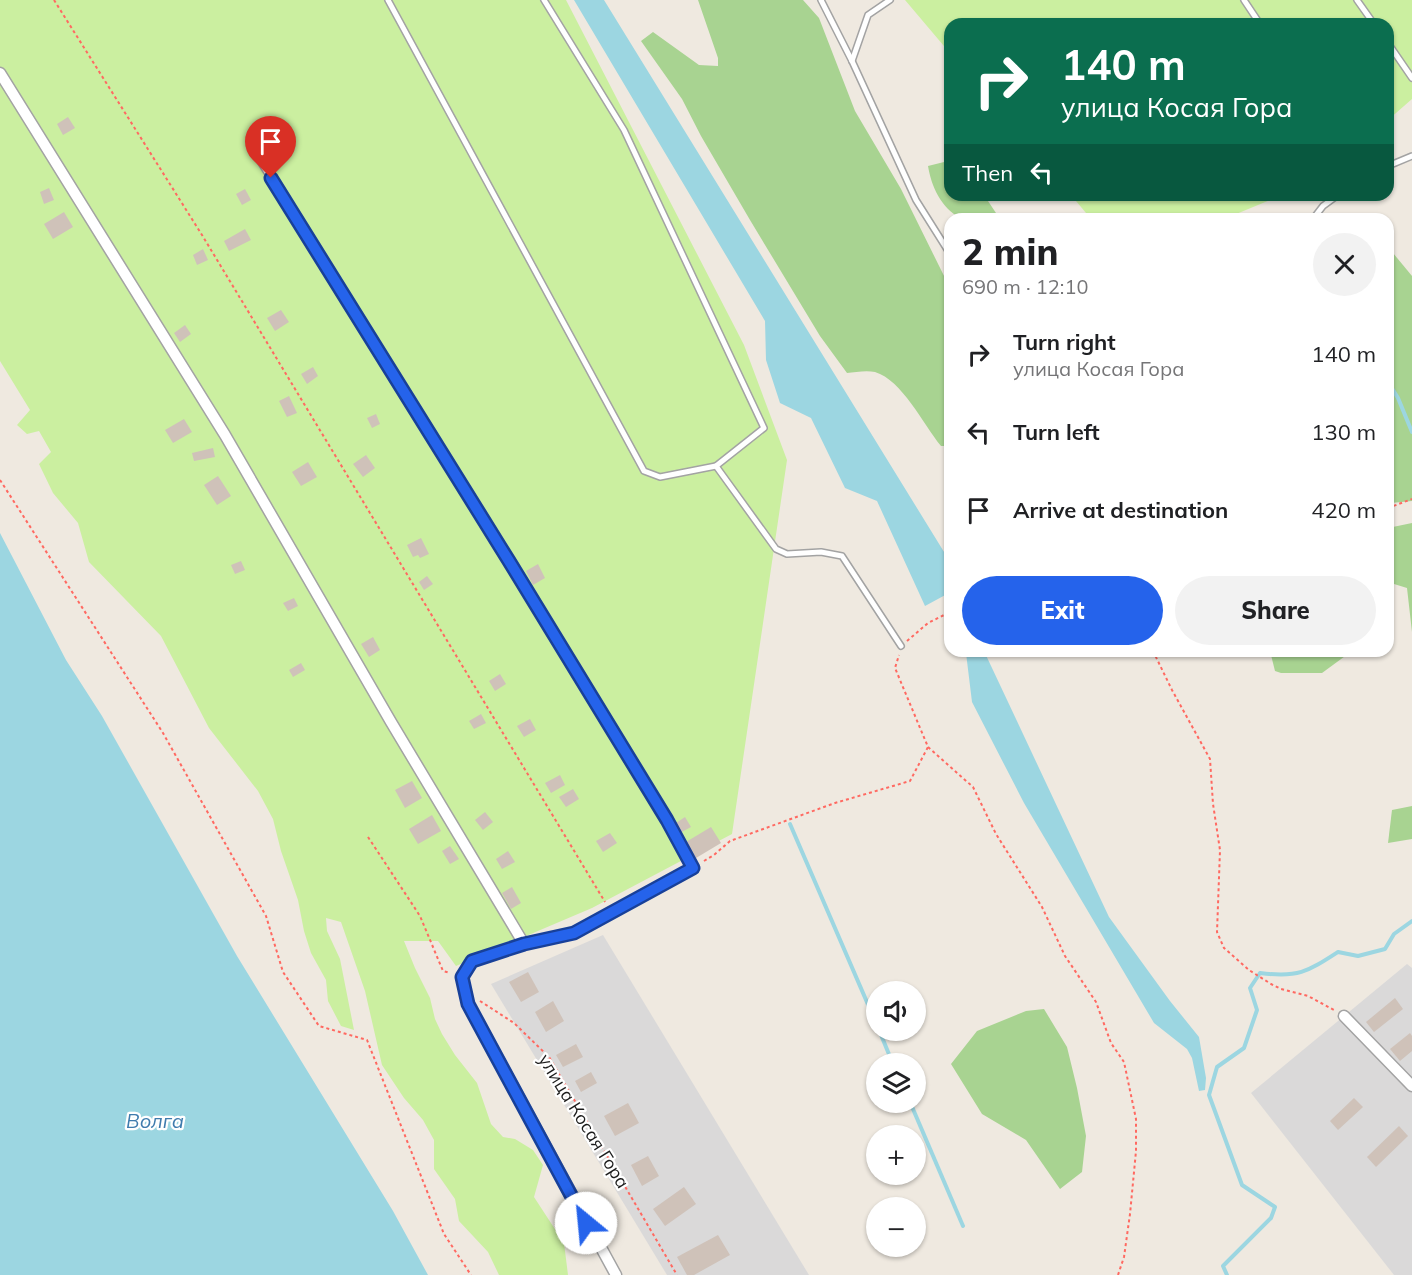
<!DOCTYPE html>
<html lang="en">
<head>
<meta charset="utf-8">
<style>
	:root { --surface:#fff; --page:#f2f2f2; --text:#202124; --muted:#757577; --accent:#2563eb }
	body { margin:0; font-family:Mulish,sans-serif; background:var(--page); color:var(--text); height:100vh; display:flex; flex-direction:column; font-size:22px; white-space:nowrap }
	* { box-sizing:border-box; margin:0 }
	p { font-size:20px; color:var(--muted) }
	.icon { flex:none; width:33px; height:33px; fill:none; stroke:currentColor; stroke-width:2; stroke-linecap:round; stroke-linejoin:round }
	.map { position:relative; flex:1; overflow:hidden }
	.panel { position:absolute; left:944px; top:213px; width:450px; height:444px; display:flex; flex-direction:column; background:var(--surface); border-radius:18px; box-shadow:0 2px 4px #0004 }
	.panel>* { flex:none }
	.top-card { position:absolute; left:944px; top:18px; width:450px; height:183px; border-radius:18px; box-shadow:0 2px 4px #0004; background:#0b6e4f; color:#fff; overflow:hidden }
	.fabs { position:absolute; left:866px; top:981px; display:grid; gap:12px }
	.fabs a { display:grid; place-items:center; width:60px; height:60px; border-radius:50%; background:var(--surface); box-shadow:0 2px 4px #0004; font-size:30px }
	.pin { position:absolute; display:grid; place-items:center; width:51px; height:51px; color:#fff; margin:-62px -26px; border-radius:50% 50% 50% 0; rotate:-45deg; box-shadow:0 0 6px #0007 }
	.pin .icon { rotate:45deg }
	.me { position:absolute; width:66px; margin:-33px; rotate:332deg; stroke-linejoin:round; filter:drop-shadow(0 0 4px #0008) }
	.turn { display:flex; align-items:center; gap:21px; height:126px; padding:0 18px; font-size:27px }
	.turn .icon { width:78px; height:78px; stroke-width:2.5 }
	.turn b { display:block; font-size:42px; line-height:51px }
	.then { display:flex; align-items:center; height:57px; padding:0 18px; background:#0003; gap:12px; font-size:22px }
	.round { display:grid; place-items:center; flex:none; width:63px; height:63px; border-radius:32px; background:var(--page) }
	.headline { display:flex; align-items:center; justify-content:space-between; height:102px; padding:0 18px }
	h1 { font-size:36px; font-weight:800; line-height:45px }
	.button { display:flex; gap:12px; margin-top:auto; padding:12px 18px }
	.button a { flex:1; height:69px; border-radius:36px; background:var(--accent); color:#fff; font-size:24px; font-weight:800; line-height:69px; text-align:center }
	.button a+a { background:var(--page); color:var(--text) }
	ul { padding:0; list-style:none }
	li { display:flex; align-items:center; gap:18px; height:78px; padding:0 18px }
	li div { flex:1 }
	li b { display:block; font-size:22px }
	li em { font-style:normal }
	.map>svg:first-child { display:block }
	.residential { fill:#dad9d9 }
	.grass { fill:#cbefa0 }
	.forest { fill:#a8d391 }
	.water { fill:#9cd6e1 }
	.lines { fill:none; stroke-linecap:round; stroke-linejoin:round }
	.stream { stroke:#9cd6e1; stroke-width:4 }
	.building { fill:#cfc2b9 }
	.lane-casing { stroke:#a3a3a3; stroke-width:8 }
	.street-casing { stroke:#a3a3a3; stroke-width:13 }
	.path { stroke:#ff6961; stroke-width:2; stroke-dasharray:3 3; stroke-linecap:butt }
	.lane { stroke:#fff; stroke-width:5 }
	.street { stroke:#fff; stroke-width:10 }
	.route-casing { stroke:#184099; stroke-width:15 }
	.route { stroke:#2563eb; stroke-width:10 }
	.labels { text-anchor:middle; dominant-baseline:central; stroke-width:4.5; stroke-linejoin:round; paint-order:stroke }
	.street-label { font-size:18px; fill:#1c1c1c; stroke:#fff }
	.water-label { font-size:20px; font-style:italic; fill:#3e7bad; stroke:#fff }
</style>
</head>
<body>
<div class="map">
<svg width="1412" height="1275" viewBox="0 0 1412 1275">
	<rect width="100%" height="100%" fill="#efe9e0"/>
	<!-- residential -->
	<g class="residential">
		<path d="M603 935 809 1275H667L491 984Z"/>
		<path d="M1407 964 1412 968V1275H1394L1251 1093Z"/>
	</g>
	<!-- grass -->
	<g class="grass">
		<path d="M0 0H566L744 345 787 460 732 834 592 908 456 966 438 941H404L415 968 430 998 435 1019 442 1034 455 1055 477 1083 491 1124 503 1137 515 1139 533 1150 543 1165 534 1197 564 1243 568 1275H499L488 1252 459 1221 455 1199 434 1169V1140L423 1120 404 1098 382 1065 365 991 341 922 326 918 327 931 340 959 354 1030 341 1026 328 1001 326 980 311 953 304 931 298 900 281 851 273 819 258 791 209 728 161 636 89 562 78 523 53 493 39 464 51 452 39 431 27 434 17 425 30 410 0 361Z"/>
		<path d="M905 0H1412V99L1388 120V24H950L949 52Z"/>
		<path d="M1071 195H1282L1224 219H1091Z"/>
	</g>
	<!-- forest -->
	<g class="forest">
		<path d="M698 0H803L819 18 855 111 901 189 949 286V446H941C923 424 902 380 875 372 867 370 855 372 847 373L820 336 750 220 701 136 682 99 641 41 653 32 699 65 718 66V58Z"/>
		<path d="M944 162 949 165 950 195H984L1000 219C990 219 968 222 961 218 941 209 931 185 928 166Z"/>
		<path d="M1388 247 1412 276V501L1391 503 1388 496Z"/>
		<path d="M1412 523V632L1407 588 1394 584 1388 574V528Z"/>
		<path d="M1270 651H1352L1322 673H1281L1275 671Z"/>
		<path d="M1412 806V839L1388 843 1392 810Z"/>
		<path d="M1044 1009 1067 1047 1077 1088 1086 1136 1082 1172 1060 1189 1026 1140 982 1114 951 1064 977 1031 1026 1011Z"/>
	</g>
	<!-- water -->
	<g class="water">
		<path d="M574 0H604L949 560V593L925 606 877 501 845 488 811 418 780 403 766 360 765 321Z"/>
		<path d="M0 533 66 660 102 716 237 956 393 1211 428 1275H0Z"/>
		<path d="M974 651H984L1109 917 1170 1001 1199 1037 1206 1078 1205 1090 1199 1091 1192 1058 1187 1049 1154 1023 1024 803 972 702 966 653Z"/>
	</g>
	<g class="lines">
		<!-- stream -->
		<g class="stream">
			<path d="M1388 382 1398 398 1412 432"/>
			<path d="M790 824 876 1023"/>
			<path d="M879 1030 893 1064"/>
			<path d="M910 1102 963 1226"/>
			<path d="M1227 1275 1223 1266 1271 1218 1275 1207 1242 1185 1209 1095 1217 1067 1244 1048 1257 1010 1250 988 1260 973C1298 978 1307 972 1338 952L1358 956 1385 949 1394 934 1412 921"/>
		</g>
	</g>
	<!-- building -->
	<g class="building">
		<path d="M68 117 75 128 63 135 57 124Z"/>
		<path d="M49 188 54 200 44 204 40 192Z"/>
		<path d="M245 189 251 200 242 205 236 194Z"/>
		<path d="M64 212 73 227 53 239 44 224Z"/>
		<path d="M245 229 251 240 229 251 224 241Z"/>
		<path d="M203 249 208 260 197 265 193 255Z"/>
		<path d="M281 310 289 322 275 331 267 318Z"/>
		<path d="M185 325 191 334 180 342 174 333Z"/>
		<path d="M313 367 318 376 307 384 301 374Z"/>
		<path d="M289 396 297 413 287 417 279 401Z"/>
		<path d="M376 414 380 424 372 428 367 418Z"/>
		<path d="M184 419 192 432 173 443 165 430Z"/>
		<path d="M213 448 215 457 194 461 192 453Z"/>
		<path d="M366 455 375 468 363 477 353 464Z"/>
		<path d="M308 462 317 477 301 486 292 472Z"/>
		<path d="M218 476 231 496 217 505 204 485Z"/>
		<path d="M421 538 429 554 420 558 418 555 413 557 407 545Z"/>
		<path d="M241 561 245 570 235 574 231 565Z"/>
		<path d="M538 564 545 578 533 585 526 571Z"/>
		<path d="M427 576 433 584 424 590 419 582Z"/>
		<path d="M294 598 298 606 288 611 283 603Z"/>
		<path d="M373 637 380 650 369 657 361 644Z"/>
		<path d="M301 663 305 670 293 677 289 670Z"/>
		<path d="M500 674 506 684 495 691 489 681Z"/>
		<path d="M481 714 486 723 474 729 469 721Z"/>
		<path d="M530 719 536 730 524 737 517 726Z"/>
		<path d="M560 775 565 785 551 793 545 783Z"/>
		<path d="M412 781 422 798 405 808 395 790Z"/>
		<path d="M573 789 579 799 566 807 559 797Z"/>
		<path d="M485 812 493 822 483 830 475 820Z"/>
		<path d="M432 815 441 831 418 844 409 829Z"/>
		<path d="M685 817 691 827 678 834 673 825Z"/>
		<path d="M711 827 721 843 696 858 686 842Z"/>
		<path d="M610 833 617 843 603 852 596 841Z"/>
		<path d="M450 846 459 859 450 864 442 851Z"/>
		<path d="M508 851 515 862 502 869 496 859Z"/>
		<path d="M512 887 521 903 511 909 502 893Z"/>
		<path d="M528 972 539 992 521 1002 509 982Z"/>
		<path d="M1395 998 1403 1009 1374 1032 1366 1022Z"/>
		<path d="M553 1001 564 1021 546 1032 535 1012Z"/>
		<path d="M1410 1033 1412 1036V1051L1400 1061 1390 1049Z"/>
		<path d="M576 1044 583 1057 563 1067 556 1055Z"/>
		<path d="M591 1072 597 1083 581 1092 575 1081Z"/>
		<path d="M1354 1098 1363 1107 1338 1130 1330 1121Z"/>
		<path d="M628 1103 639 1123 615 1136 604 1116Z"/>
		<path d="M1399 1126 1408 1136 1376 1167 1367 1157Z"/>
		<path d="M648 1156 659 1176 642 1186 631 1165Z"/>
		<path d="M684 1187 696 1204 665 1226 653 1209Z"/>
		<path d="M718 1235 730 1255 694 1275H687L677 1257Z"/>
	</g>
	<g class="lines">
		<!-- lane casing -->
		<g class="lane-casing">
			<g id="lane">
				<path d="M388 0 644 471 660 477 716 466"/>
				<path d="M544 0 624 130 764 428 716 466 776 549 787 554 821 552 842 556 901 646"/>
				<path d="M821 0 852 61 916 200 950 254"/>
				<path d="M1244 0 1260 24"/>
				<path d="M1357 0 1374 24"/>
				<path d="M1388 43 1412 78"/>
				<path d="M852 61 868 15 890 0"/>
				<path d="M258 158 472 501 667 820 693 868"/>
				<path d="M1388 166 1412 156"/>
				<path d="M1313 219 1323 206 1338 195"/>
			</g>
		</g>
		<!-- street casing -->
		<g class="street-casing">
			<g id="street">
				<path d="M0 73 225 435 391 722 524 944"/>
				<path d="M1344 1016 1412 1086"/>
				<path d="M616 1275 468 1004 462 977 472 961 524 944 574 933 693 868"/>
			</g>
		</g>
		<!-- path -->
		<g class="path">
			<path d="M54 0 202 235 605 902"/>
			<path d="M0 480 163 733 266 916 283 972 319 1026 367 1040 444 1234 471 1275"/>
			<path d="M1388 508 1412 499"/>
			<path d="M907 641 928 623 950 612"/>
			<path d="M1153 651 1172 690 1210 759 1213 804 1220 850 1217 932 1224 948 1249 970 1271 984 1281 989 1308 996 1334 1010"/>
			<path d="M928 747 973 787 996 834 1042 907 1065 956 1096 1002 1111 1043 1124 1062 1136 1119V1151L1130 1214 1124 1257 1118 1275"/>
			<path d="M368 837 420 916 443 971 450 973"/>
			<path d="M704 861 714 855 730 841 835 803 910 781 928 747 895 668 899 655"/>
			<path d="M480 1001 514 1023 549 1057 677 1275"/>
		</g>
		<!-- lane -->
		<use href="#lane" class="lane"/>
		<!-- street -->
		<use href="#street" class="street"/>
	</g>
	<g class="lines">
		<!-- route casing -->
		<g class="route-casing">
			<path id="route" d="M271 178 509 561 667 820 693 868 574 933 524 944 472 961 462 977 468 1004 586 1223"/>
		</g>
		<!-- route -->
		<use href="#route" class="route"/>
	</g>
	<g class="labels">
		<!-- street labels -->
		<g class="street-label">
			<text transform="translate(584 1121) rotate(58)">улица Косая Гора</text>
		</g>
		<!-- water labels -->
		<g class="water-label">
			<text x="155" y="1120">Волга</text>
		</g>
	</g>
</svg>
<div class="fabs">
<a><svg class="icon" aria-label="sound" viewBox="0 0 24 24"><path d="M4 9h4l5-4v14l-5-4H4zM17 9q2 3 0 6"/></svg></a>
<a><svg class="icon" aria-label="layers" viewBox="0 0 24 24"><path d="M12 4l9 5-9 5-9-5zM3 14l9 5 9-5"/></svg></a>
<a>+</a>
<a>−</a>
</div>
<div class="pin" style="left:271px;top:178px;background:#d93025"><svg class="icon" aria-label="arrive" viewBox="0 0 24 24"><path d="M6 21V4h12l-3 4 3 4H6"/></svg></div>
<svg class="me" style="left:586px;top:1223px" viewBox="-20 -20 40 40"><circle r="19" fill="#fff"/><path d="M0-13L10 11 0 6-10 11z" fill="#2563eb"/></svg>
<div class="top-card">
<div class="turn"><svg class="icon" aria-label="right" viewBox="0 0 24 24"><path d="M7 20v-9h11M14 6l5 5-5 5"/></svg><div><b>140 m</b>улица Косая Гора</div></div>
<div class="then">Then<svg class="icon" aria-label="left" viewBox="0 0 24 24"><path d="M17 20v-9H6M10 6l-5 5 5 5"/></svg></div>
</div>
<section class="panel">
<div class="headline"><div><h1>2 min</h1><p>690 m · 12:10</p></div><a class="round"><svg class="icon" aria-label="close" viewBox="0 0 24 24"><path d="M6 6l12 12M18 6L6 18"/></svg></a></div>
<ul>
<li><svg class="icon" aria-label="right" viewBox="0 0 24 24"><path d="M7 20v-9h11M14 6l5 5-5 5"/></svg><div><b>Turn right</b><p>улица Косая Гора</p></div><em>140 m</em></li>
<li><svg class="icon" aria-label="left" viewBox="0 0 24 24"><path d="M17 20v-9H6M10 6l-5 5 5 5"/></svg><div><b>Turn left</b></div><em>130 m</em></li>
<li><svg class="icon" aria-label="arrive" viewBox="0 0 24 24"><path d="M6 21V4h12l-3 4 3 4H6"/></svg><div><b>Arrive at destination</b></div><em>420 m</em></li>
</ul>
<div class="button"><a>Exit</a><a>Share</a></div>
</section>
</div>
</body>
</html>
